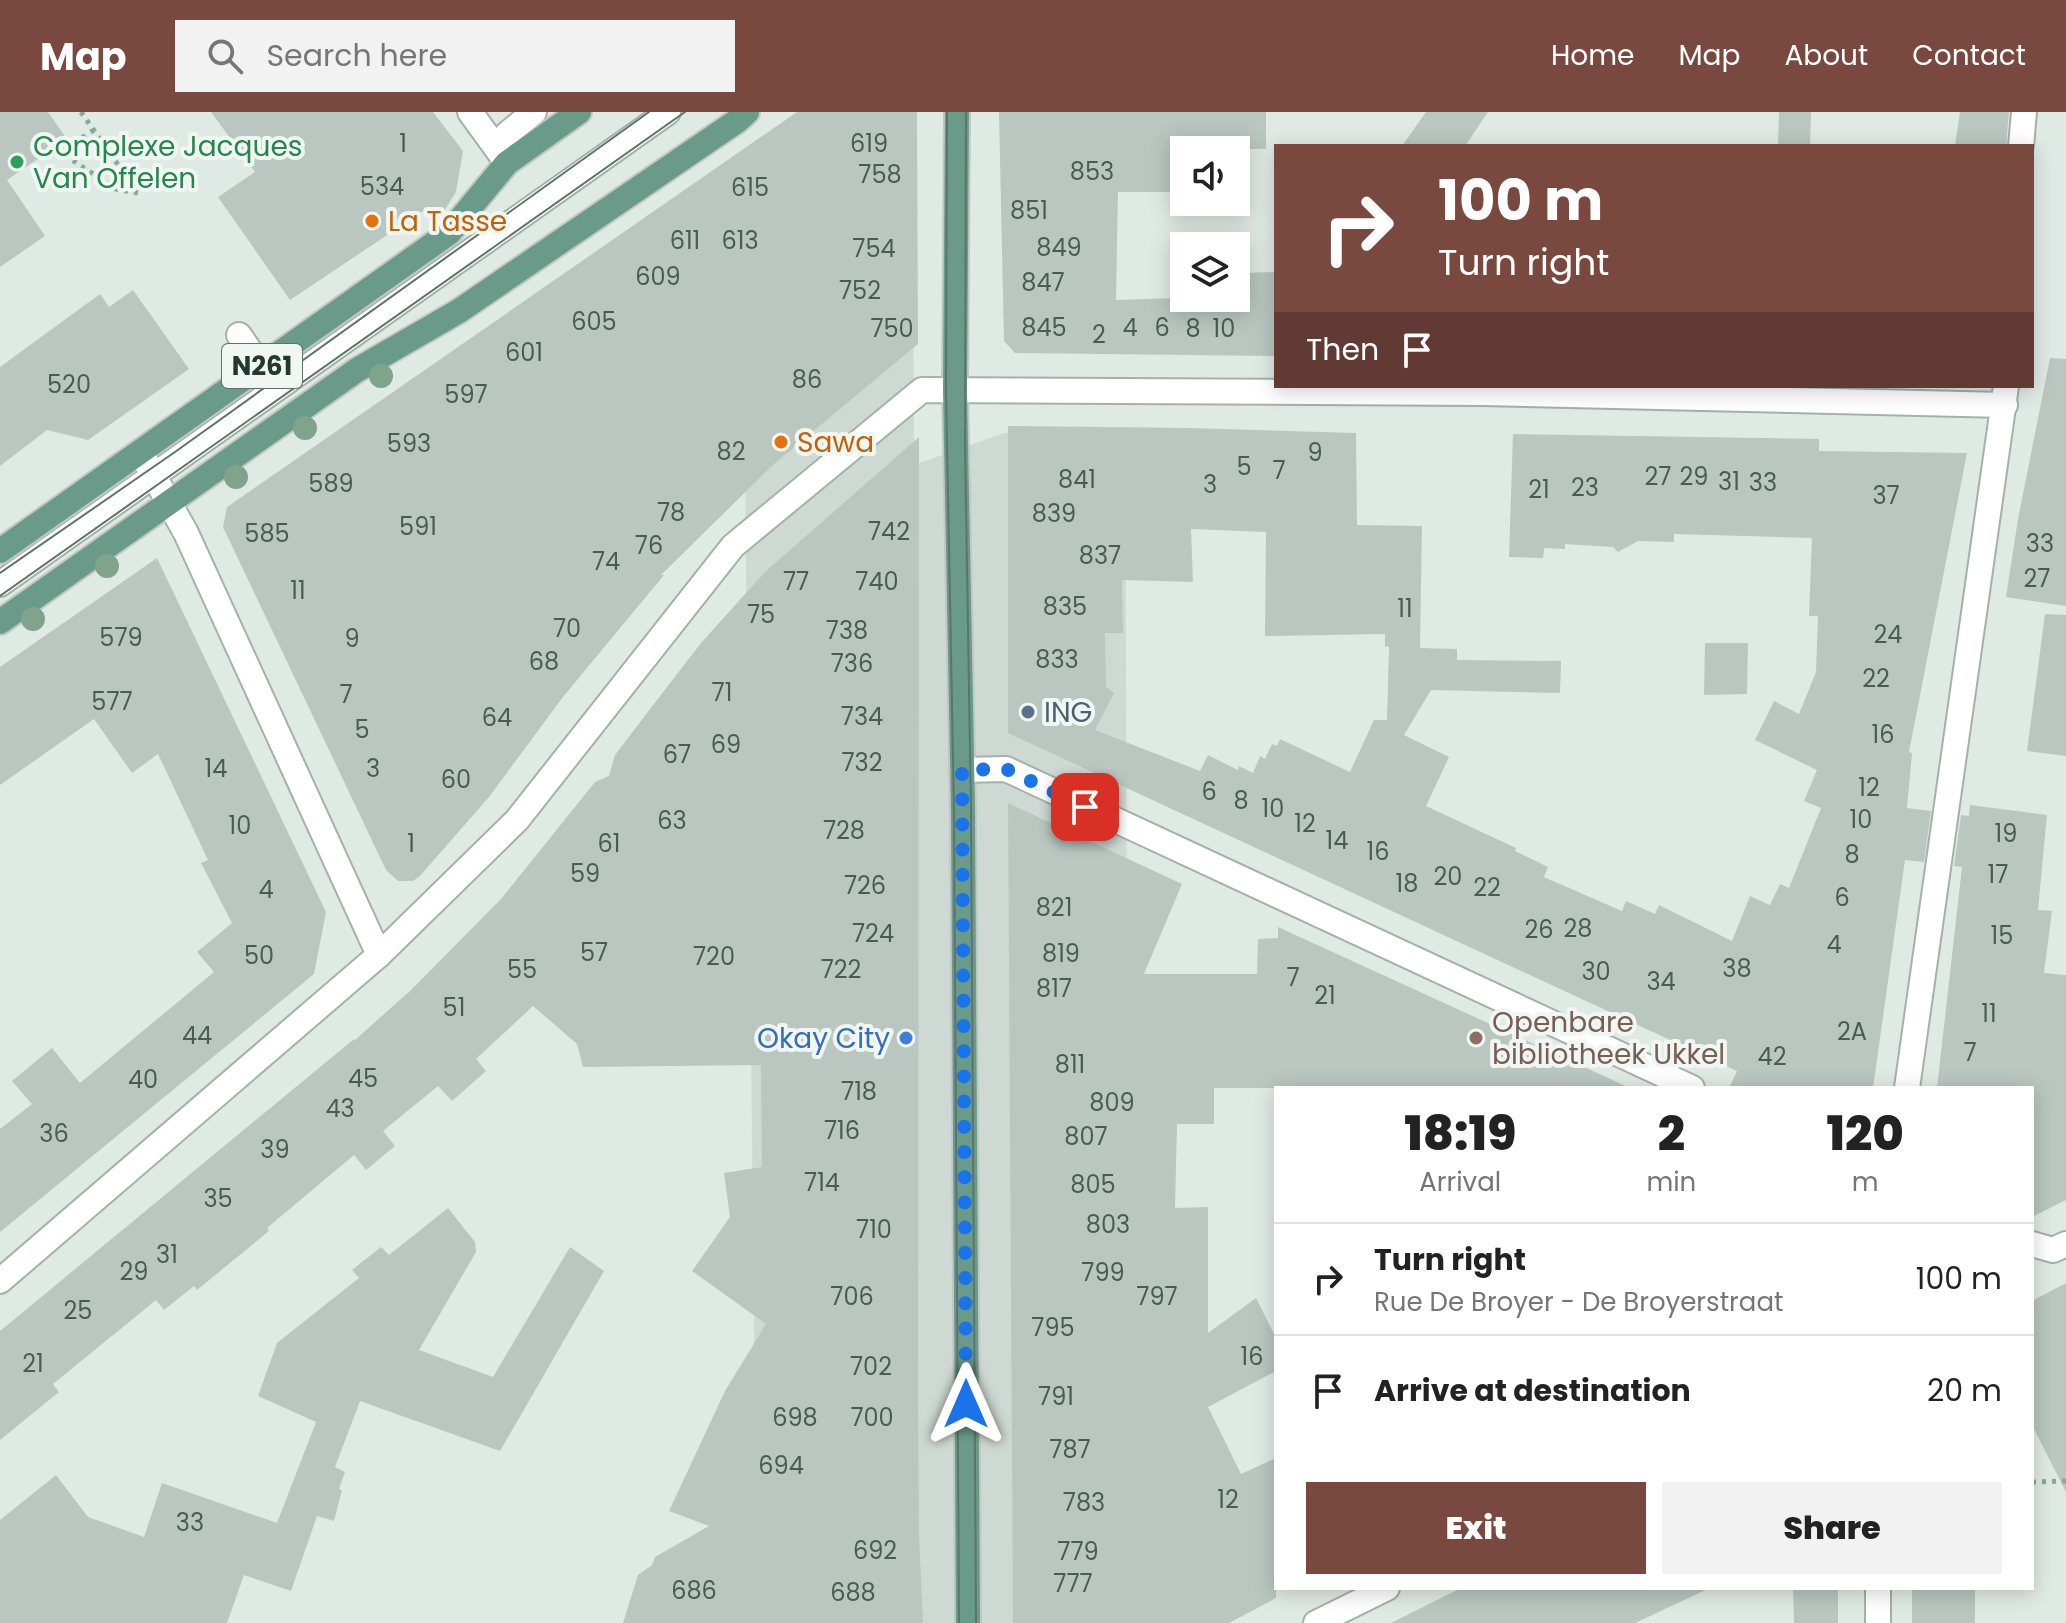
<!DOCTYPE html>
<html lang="en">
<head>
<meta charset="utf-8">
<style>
	:root { --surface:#fff; --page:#f2f2f2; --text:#222; --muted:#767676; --line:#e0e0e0; --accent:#794940 }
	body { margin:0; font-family:Poppins,sans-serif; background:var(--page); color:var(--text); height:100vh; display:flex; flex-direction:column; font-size:30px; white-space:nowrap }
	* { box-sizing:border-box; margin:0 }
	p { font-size:26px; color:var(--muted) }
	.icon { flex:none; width:44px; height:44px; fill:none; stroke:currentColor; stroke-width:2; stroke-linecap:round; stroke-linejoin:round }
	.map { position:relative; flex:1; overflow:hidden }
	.panel { position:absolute; left:1274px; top:974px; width:760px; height:504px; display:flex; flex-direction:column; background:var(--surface); border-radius:0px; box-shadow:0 4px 20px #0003 }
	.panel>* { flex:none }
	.top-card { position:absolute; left:1274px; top:32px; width:760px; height:244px; border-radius:0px; box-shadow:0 4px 20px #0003; background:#794940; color:#fff; overflow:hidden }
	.buttons { position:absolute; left:1170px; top:24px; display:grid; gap:16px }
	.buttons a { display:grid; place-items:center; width:80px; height:80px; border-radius:0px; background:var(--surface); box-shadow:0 4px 20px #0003; font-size:40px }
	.pin { position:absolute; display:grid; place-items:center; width:68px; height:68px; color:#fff; margin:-34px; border-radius:16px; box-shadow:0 4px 12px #0006 }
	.me { position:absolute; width:88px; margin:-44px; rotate:0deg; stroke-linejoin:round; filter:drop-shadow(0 0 6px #0008) }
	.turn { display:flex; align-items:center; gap:28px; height:168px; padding:0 32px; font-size:36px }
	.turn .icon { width:104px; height:104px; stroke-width:2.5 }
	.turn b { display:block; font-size:56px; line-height:68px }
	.then { display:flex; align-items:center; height:76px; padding:0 32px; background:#0003; gap:16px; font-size:30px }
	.eta { display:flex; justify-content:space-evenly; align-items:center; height:136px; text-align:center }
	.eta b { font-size:48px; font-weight:800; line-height:56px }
	.primary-button { display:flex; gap:16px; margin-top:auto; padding:16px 32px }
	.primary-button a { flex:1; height:92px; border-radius:0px; background:var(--accent); color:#fff; font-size:32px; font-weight:800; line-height:92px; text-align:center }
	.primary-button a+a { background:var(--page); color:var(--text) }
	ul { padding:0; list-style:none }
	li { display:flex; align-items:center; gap:24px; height:112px; padding:0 32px; border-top:2px solid var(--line) }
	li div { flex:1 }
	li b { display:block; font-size:30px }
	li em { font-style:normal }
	header { display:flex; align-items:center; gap:48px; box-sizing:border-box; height:112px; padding:0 40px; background:var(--accent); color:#fff }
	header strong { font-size:38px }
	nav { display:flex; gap:44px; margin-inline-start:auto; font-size:28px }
	.search { width:560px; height:72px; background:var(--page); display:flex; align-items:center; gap:20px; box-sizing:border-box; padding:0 28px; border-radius:0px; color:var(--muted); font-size:30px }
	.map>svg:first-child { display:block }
	.built { fill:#cfd9d4 }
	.building { fill:#b9c7c0; fill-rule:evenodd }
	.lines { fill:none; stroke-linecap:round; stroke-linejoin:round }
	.minor-casing { stroke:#a4b1ab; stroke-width:28 }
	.major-casing { stroke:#c1c7c5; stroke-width:28 }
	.path { stroke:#84aa9b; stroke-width:5; stroke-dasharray:4 6; stroke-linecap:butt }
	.minor { stroke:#fff; stroke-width:24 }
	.major { stroke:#6a9a89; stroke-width:24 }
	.tram { stroke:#5d746c; stroke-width:2 }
	.tree { fill:#80a48b }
	.route { stroke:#1a73e8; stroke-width:14; stroke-dasharray:0 25.2 }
	.leisure-dot { fill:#2e9e5b; stroke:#f0f7f3; stroke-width:3 }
	.food-dot { fill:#e8710a; stroke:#f0f7f3; stroke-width:3 }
	.service-dot { fill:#5c6f8a; stroke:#f0f7f3; stroke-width:3 }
	.shop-dot { fill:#3f7fe0; stroke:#f0f7f3; stroke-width:3 }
	.education-dot { fill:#8d6e63; stroke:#f0f7f3; stroke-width:3 }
	.labels { text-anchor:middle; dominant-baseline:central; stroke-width:8; stroke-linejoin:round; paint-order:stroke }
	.number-label { font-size:24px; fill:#485c54 }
	.shield { fill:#f0f7f3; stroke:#60716a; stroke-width:2 }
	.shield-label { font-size:26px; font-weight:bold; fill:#233830 }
	.leisure-label { font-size:28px; fill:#27864d; stroke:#f0f7f3; text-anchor:start }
	.food-label { font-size:28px; fill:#c56008; stroke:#f0f7f3; text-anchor:start }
	.service-label { font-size:28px; fill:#4e5e75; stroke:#f0f7f3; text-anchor:start }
	.education-label { font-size:28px; fill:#785e54; stroke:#f0f7f3; text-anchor:start }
	.shop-label { font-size:28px; fill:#366cbe; stroke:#f0f7f3; text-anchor:end }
</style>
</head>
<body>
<header>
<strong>Map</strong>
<div class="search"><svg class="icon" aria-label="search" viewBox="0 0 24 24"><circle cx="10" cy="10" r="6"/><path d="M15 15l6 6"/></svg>Search here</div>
<nav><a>Home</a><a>Map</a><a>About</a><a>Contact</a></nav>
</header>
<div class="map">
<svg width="2066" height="1511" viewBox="0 0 2066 1511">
	<rect width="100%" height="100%" fill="#e0eae5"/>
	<!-- built -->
	<path class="built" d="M913 108 914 353 1004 321 1125 316 1130 1511H757L744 257Z"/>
	<!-- building -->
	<g class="building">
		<path d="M0 0H48L67 27 7 68 45 124 0 155Z"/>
		<path d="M211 0H433L463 39 456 80 438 109 429 95 290 188 218 85 255 60Z"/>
		<path d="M797 0H917L918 232 774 352 661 463H664L563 585 489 685 420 764 413 769H398L386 758 223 415 227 395Z"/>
		<path d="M999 0H1266V37H1249V80H1236V38H1184V80H1118L1116 188 1178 186 1179 170H1184V186H1236V168H1241L1242 161 1276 160V244L1015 241 1004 229Z"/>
		<path d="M1426 0H1488L1465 34H1402Z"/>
		<path d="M1779 0H1811L1810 34H1778Z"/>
		<path d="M1960 0H2009L2006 34H1955Z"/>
		<path d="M133 178 189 257 88 328 47 318 0 354V255L100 182 109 195Z"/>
		<path d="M2050 246 2066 247V494L2006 485 2018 407Z"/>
		<path d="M1008 314 1190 316 1356 321 1357 413 1422 414 1420 536 1457 537V548L1561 549 1560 581 1431 578 1404 623 1449 645 1426 694 1516 736 1515 739 1548 755 1544 765 1622 799 1626 789 1655 802 1659 793 1732 829 1750 784 1770 793 1780 772 1789 776 1821 696 1804 689 1817 658 1755 628 1774 589 1799 602 1816 560 1818 504H1809L1812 426 1674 422V430L1638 429 1618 440 1613 435 1565 432V437L1544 436 1543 446 1509 445 1513 322 1819 327V339L1967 341 1909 640 1912 641 1907 696 1931 699 1924 750 1905 748 1873 976H1729L1737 959 1008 621ZM1191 417 1266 420 1265 524 1385 522V534L1389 535 1387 608H1374L1350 660 1280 627 1277 634 1272 632 1265 647 1260 644 1253 661 1239 654 1238 658 1208 643 1200 659 1095 618 1114 581 1106 575 1105 521H1123L1122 468 1193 470Z"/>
		<path d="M919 325 918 1286 919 1425 923 1511H623L638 1463 652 1453 655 1445 709 1414 669 1399 725 1279 766 1212 692 1159 730 1105 724 1061 762 1055 761 953 583 955 577 932 533 894 476 947 486 959 452 989 438 974 383 1019 395 1034 366 1058 354 1043 267 1116 269 1119 197 1178 194 1174 164 1198 156 1188 53 1272 59 1280 0 1328V1219L354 927 355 928 411 878 501 787 595 670 609 664 615 643 657 588 701 531 765 460Z"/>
		<path d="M157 446 326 800 314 862 0 1120V1017L32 992 12 969 52 936 80 971 214 860 197 840 232 811 201 751 208 748 158 642 132 661 94 607 0 673V555Z"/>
		<path d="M2045 502 2066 503V644L2027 639Z"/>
		<path d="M1705 531H1748L1747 582 1704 583Z"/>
		<path d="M1008 691 1182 772 1144 862H1257L1258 827 1278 826V815L1630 976H1214V1012H1177L1175 1096 1208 1095V1221L1256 1186 1276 1226V1259L1208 1295 1241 1362 1276 1346V1486L1229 1511H1013Z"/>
		<path d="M1970 693 2047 703 2038 798 2052 799 2044 861 2066 863V1088L2032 1105V976H1937L1962 755 1954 754 1961 703 1969 704Z"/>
		<path d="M448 1096 475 1130 476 1140 419 1238 493 1265 570 1135 604 1159 500 1339 360 1289 335 1355 345 1360 339 1377 342 1378 334 1409 317 1404 291 1479 244 1463 227 1511H0V1408L56 1363 88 1405 144 1425 162 1371 277 1411 316 1310 258 1284 277 1231 359 1166 352 1158 381 1135 389 1143Z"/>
		<path d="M2066 1171V1380L2032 1313V1189Z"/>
		<path d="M1461 1476H1710L1635 1511H1391Z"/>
		<path d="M1793 1476H1838V1511H1794Z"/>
		<rect x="1912" y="1476" width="63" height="35"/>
	</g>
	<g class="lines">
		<!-- minor casing -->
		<g class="minor-casing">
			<g id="minor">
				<path d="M470 0 507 51"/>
				<path d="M507 22 534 0"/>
				<path d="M2021 34 2024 0"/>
				<path d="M239 223 261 255"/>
				<path d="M146 350 186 421 379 843"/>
				<path d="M0 472 668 0"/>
				<path d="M962 658 1006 657 1692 976"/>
				<path d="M1907 976 2006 274"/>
				<path d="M2032 1132 2053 1138 2066 1132"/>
				<path d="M0 1169 379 843 517 708 733 434 922 278 1483 281 2005 293"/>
				<path d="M1878 1476V1511"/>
				<path d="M1316 1511 1387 1476"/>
			</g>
		</g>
		<!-- major casing -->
		<g class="major-casing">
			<g id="major">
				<path d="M957 0 955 278 963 699 968 1511"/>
				<path d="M0 439 449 121 507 51 579 0"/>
				<path d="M0 510 357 258 459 199 737 9 747 0"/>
			</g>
		</g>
		<!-- path -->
		<g class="path">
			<path d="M81 0 138 81"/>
			<path d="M94 18 65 37 66 44 116 77 138 81"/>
			<path d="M2032 1370 2066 1369"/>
		</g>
		<!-- minor -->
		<use href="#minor" class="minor"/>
		<!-- major -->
		<use href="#major" class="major"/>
		<!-- tram -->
		<g class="tram">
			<path d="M947 0 946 278 954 698 959 1511"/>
			<path d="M966 0 965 335 971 698 976 1511"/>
			<path d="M0 461 175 340 649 0"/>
			<path d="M0 484 685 0"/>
		</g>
	</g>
	<!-- trees -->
	<g class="tree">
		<circle cx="381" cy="264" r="12"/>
		<circle cx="305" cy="316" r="12"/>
		<circle cx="236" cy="365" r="12"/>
		<circle cx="107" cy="454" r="12"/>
		<circle cx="33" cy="507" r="12"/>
	</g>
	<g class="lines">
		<!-- route -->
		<path class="route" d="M966 1292 962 658 1006 657 1085 695"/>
	</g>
	<!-- markers -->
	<circle class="leisure-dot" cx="17" cy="50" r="8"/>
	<g class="food-dot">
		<circle cx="372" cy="109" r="8"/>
		<circle cx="781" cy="330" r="8"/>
	</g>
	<circle class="service-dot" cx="1028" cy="600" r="8"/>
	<circle class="shop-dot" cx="906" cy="926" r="8"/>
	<circle class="education-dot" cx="1476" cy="926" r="8"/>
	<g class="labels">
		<!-- number labels -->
		<g class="number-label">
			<text x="403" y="31">1</text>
			<text x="869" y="31">619</text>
			<text x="1092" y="59">853</text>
			<text x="880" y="62">758</text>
			<text x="382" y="74">534</text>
			<text x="750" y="75">615</text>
			<text x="1029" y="98">851</text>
			<text x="685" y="128">611</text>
			<text x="740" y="128">613</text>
			<text x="1059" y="135">849</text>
			<text x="874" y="136">754</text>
			<text x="658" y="164">609</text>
			<text x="1043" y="170">847</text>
			<text x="860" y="178">752</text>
			<text x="594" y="209">605</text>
			<text x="1044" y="215">845</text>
			<text x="1130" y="215">4</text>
			<text x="1162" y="215">6</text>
			<text x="892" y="216">750</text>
			<text x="1193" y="216">8</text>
			<text x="1224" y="216">10</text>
			<text x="1099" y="222">2</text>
			<text x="524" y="240">601</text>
			<text x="807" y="267">86</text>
			<text x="69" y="272">520</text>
			<text x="466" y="282">597</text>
			<text x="409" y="331">593</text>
			<text x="731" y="339">82</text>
			<text x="1315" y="340">9</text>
			<text x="1244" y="354">5</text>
			<text x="1279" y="358">7</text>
			<text x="1658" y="364">27</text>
			<text x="1694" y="364">29</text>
			<text x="1077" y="367">841</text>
			<text x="1729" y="369">31</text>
			<text x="1763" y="370">33</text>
			<text x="331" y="371">589</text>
			<text x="1210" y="372">3</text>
			<text x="1585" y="375">23</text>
			<text x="1539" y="377">21</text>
			<text x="1886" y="383">37</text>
			<text x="671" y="400">78</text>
			<text x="1054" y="401">839</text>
			<text x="418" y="414">591</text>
			<text x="889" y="419">742</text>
			<text x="267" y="421">585</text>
			<text x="2040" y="431">33</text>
			<text x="649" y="433">76</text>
			<text x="1100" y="443">837</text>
			<text x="606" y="449">74</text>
			<text x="2037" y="466">27</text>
			<text x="796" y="469">77</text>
			<text x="877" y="469">740</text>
			<text x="298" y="478">11</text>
			<text x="1065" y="494">835</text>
			<text x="1405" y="496">11</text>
			<text x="761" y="502">75</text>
			<text x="567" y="516">70</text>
			<text x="847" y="518">738</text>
			<text x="1888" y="522">24</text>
			<text x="121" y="525">579</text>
			<text x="352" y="526">9</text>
			<text x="1057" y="547">833</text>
			<text x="544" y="549">68</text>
			<text x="852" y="551">736</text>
			<text x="1876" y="566">22</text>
			<text x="722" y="580">71</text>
			<text x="346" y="582">7</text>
			<text x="112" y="589">577</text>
			<text x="862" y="604">734</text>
			<text x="497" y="605">64</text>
			<text x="362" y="617">5</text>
			<text x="1883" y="622">16</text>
			<text x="726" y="632">69</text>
			<text x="677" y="642">67</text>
			<text x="862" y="650">732</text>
			<text x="216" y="656">14</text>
			<text x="373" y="656">3</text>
			<text x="456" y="667">60</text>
			<text x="1869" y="675">12</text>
			<text x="1209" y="679">6</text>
			<text x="1241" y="688">8</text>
			<text x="1273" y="696">10</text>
			<text x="1861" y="707">10</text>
			<text x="672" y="708">63</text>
			<text x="1305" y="711">12</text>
			<text x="240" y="713">10</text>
			<text x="844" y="718">728</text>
			<text x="2006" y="721">19</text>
			<text x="1337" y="728">14</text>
			<text x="411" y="731">1</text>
			<text x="609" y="731">61</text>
			<text x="1378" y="739">16</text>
			<text x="1852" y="742">8</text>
			<text x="585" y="761">59</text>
			<text x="1998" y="762">17</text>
			<text x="1448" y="764">20</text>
			<text x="1407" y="771">18</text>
			<text x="865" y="773">726</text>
			<text x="1487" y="775">22</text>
			<text x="266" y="777">4</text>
			<text x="1842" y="785">6</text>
			<text x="1054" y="795">821</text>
			<text x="1578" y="816">28</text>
			<text x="1539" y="817">26</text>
			<text x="873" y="821">724</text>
			<text x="2002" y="823">15</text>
			<text x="1834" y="832">4</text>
			<text x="594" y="840">57</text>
			<text x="1061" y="841">819</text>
			<text x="259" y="843">50</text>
			<text x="714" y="844">720</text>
			<text x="1737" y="856">38</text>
			<text x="522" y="857">55</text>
			<text x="841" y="857">722</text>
			<text x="1596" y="859">30</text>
			<text x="1293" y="865">7</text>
			<text x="1661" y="869">34</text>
			<text x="1054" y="876">817</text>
			<text x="1325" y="883">21</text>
			<text x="454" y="895">51</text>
			<text x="1989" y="901">11</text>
			<text x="1852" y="919">2A</text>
			<text x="197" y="923">44</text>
			<text x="1970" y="940">7</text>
			<text x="1772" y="944">42</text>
			<text x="1070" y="952">811</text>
			<text x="363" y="966">45</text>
			<text x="143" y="967">40</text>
			<text x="859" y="979">718</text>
			<text x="1112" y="990">809</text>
			<text x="340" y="996">43</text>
			<text x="842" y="1018">716</text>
			<text x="54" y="1021">36</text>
			<text x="1086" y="1024">807</text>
			<text x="275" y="1037">39</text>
			<text x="822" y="1070">714</text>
			<text x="1093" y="1072">805</text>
			<text x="218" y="1086">35</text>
			<text x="1108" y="1112">803</text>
			<text x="874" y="1117">710</text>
			<text x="167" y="1142">31</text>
			<text x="134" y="1159">29</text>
			<text x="1103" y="1160">799</text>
			<text x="852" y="1184">706</text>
			<text x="1157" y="1184">797</text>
			<text x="78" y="1198">25</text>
			<text x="1053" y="1215">795</text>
			<text x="1252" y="1244">16</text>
			<text x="33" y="1251">21</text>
			<text x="871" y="1254">702</text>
			<text x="1056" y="1284">791</text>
			<text x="795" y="1305">698</text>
			<text x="872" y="1305">700</text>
			<text x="1070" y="1337">787</text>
			<text x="781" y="1353">694</text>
			<text x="1228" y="1387">12</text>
			<text x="1084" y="1390">783</text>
			<text x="190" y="1410">33</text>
			<text x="875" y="1438">692</text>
			<text x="1078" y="1439">779</text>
			<text x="1073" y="1471">777</text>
			<text x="694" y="1478">686</text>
			<text x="853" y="1480">688</text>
		</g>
		<!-- shield labels -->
		<rect class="shield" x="222" y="232" width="80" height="44" rx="6"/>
		<g class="shield-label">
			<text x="262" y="254">N261</text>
		</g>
		<!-- leisure labels -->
		<g class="leisure-label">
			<text x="33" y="34">Complexe Jacques<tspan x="33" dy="32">Van Offelen</tspan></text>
		</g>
		<!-- food labels -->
		<g class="food-label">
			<text x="388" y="109">La Tasse</text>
			<text x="797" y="330">Sawa</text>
		</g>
		<!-- service labels -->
		<g class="service-label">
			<text x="1044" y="600">ING</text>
		</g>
		<!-- education labels -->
		<g class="education-label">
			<text x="1492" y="910">Openbare<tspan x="1492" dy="32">bibliotheek Ukkel</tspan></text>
		</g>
		<!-- shop labels -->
		<g class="shop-label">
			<text x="890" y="926">Okay City</text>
		</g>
	</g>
</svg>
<div class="buttons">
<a><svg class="icon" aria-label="sound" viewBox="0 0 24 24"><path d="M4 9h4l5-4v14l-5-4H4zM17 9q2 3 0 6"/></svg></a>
<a><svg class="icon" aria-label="layers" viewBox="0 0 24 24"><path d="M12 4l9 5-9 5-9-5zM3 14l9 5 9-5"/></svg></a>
</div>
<div class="pin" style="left:1085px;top:695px;background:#d93025"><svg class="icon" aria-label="arrive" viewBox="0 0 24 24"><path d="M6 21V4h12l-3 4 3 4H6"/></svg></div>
<svg class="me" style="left:966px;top:1292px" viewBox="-20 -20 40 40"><path d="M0-17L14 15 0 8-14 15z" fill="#1a73e8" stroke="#fff" stroke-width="4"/></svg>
<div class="top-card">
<div class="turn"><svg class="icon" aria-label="right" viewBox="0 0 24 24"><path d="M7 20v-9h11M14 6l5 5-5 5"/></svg><div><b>100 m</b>Turn right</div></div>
<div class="then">Then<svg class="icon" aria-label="arrive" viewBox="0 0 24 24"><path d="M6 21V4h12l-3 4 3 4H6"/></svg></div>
</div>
<section class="panel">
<div class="eta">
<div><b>18:19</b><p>Arrival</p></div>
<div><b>2</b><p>min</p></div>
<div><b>120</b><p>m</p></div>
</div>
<ul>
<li><svg class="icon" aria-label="right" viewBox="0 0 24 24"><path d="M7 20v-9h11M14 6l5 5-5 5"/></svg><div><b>Turn right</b><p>Rue De Broyer - De Broyerstraat</p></div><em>100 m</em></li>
<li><svg class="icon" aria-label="arrive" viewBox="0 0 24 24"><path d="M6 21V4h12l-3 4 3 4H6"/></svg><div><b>Arrive at destination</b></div><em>20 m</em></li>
</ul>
<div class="primary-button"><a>Exit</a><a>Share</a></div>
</section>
</div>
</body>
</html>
